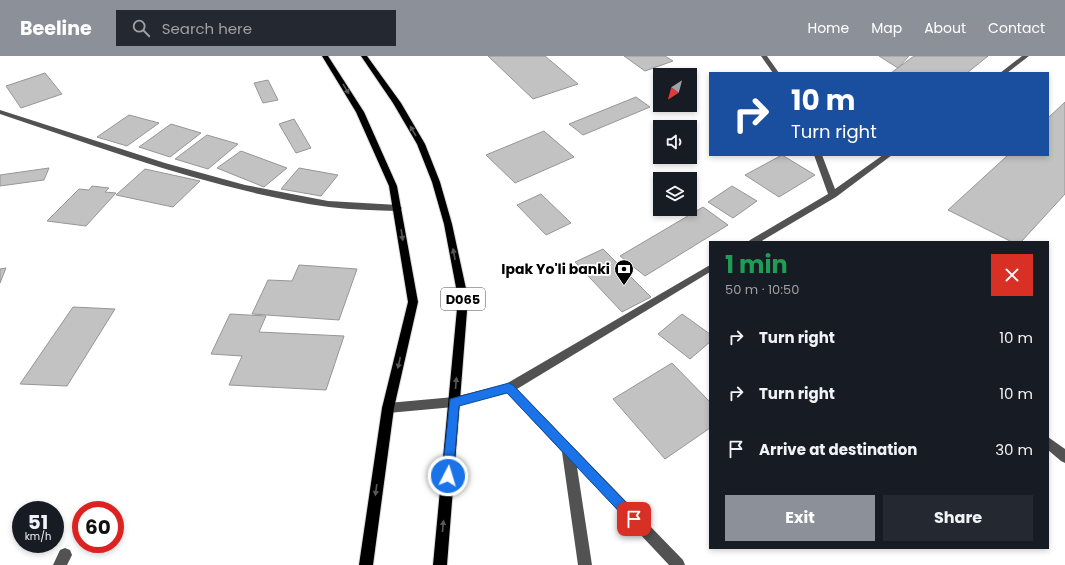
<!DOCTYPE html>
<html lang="en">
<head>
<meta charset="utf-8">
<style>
	:root { --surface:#171b24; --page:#242831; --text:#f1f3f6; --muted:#9ea1a6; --accent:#8c9099 }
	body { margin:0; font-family:Poppins,sans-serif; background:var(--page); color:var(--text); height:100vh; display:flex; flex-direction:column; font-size:15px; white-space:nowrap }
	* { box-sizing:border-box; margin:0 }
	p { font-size:13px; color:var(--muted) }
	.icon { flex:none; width:22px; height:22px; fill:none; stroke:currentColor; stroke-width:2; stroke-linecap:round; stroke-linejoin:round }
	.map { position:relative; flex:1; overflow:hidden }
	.side { position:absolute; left:709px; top:185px; width:340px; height:308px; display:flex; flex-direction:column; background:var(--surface); border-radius:0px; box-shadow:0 2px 6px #0003 }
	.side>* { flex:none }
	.hud { position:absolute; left:709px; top:16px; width:340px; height:84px; border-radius:0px; box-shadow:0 2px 6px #0003; background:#1a4fa0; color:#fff; overflow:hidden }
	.needle { width:26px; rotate:216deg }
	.buttons { position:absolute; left:653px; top:12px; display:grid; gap:8px }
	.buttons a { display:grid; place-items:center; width:44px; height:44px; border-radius:0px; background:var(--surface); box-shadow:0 2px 6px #0003; font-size:20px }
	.speed { position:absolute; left:12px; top:445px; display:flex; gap:8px; font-size:20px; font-weight:700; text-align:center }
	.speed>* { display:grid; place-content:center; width:52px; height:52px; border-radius:50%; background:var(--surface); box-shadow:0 2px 6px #0003; line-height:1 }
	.speed small { font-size:10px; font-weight:400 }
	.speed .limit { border:6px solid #d22; background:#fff; color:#111 }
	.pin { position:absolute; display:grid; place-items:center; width:34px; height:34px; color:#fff; margin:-17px; border-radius:8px; box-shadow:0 2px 6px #0006 }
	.me { position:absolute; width:44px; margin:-22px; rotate:5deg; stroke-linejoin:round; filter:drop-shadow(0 0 3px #0008) }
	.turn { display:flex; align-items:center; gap:14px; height:84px; padding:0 16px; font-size:18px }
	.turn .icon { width:52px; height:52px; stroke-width:2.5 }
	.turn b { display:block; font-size:28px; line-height:34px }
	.round { display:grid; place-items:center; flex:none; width:42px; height:42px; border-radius:0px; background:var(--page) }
	.headline { display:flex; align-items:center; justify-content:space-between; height:68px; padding:0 16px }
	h1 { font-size:24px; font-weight:700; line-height:30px; color:#1e9e55 }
	.action { display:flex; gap:8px; margin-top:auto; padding:8px 16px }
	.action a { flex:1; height:46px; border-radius:0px; background:var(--accent); color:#fff; font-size:16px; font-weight:700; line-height:46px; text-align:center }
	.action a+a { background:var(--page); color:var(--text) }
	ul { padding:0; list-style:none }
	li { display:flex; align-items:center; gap:12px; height:56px; padding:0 16px }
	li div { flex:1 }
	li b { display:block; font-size:15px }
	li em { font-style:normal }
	header { display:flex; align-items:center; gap:24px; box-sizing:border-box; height:56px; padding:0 20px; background:var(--accent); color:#fff }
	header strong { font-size:19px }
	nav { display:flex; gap:22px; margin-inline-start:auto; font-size:14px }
	.search { width:280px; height:36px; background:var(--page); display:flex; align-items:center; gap:10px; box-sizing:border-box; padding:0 14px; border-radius:0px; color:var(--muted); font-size:15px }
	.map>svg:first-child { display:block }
	.building { fill:#c2c2c2; stroke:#969696 }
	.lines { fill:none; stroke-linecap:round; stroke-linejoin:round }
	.major-casing { stroke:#dbdbdb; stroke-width:2 }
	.minor { fill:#525252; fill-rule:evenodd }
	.major { fill:#000; fill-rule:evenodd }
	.oneway { fill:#595959 }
	.route { fill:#1a73e8; stroke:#114b97 }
	.labels { text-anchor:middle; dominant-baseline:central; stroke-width:3.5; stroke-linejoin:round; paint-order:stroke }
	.shield { fill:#fff; stroke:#4c4c4c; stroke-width:1 }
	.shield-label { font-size:13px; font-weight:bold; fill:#000 }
	.poi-label { font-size:14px; font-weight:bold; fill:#000; stroke:#fff; text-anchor:end }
</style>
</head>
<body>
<header>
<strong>Beeline</strong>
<div class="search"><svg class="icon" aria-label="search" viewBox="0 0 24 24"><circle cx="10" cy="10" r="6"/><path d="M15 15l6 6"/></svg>Search here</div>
<nav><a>Home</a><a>Map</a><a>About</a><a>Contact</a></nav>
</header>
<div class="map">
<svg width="1065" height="509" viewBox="0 0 1065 509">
	<rect width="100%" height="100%" fill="#fff"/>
	<!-- building -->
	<g class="building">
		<path d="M488 0H545L578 28 533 43Z"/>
		<path d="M624 0H665L673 5 645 15Z"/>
		<path d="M879 0H909L898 12Z"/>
		<path d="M914 0H988L967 17H891Z"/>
		<path d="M45 17 62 38 21 52 6 30Z"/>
		<path d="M268 24 278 44 263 47 254 27Z"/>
		<path d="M636 41 650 51 583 79 569 68Z"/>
		<path d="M1065 46V138L1021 186H1012L948 154 1008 99H1048V62Z"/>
		<path d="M129 59 159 67 127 90 97 81Z"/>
		<path d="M294 63 311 92 296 97 279 68Z"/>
		<path d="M171 68 201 77 170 101 139 91Z"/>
		<path d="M544 75 574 101 515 127 486 99Z"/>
		<path d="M207 79 238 88 208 113 175 103Z"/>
		<path d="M241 95 287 112 264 131 217 112Z"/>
		<path d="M782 99 815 119 779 141 745 119Z"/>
		<path d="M49 112 44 124 0 130V119Z"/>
		<path d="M299 112 338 119 321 140 281 133Z"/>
		<path d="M145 113 200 125 173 151 116 139Z"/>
		<path d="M92 130 109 132 105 136 116 137 86 170 47 165 79 133 89 134Z"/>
		<path d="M732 130 757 145 733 162 708 146Z"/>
		<path d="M541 138 571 167 546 179 517 149Z"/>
		<path d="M703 151 728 169 645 220 620 200Z"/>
		<path d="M603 193 651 241 622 256 575 206Z"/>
		<path d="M299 209 357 213 339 264 252 258 268 224 292 225Z"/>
		<path d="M6 212 0 227V213Z"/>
		<path d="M73 251 115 253 67 330 20 328Z"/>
		<path d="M230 258 266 260 259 276 344 280 326 334 229 329 242 300 211 298Z"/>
		<path d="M682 258 710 278V286L690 303 658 278Z"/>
		<path d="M672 307 710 346V372L665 403 613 343Z"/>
	</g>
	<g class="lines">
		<!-- major casing -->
		<g class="major-casing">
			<g id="major">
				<path d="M322 0H328L364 56 397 130 418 246 394 352 373 509H359L382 352 408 246 389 130 356 56Z"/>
				<path d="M361 0H367L401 47 425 88 440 126 452 168 468 242 447 509H433L458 242 444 168 432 126 417 88 393 47Z"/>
			</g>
		</g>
		<!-- minor -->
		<g class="minor">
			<path d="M761 0H767L779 17H773Z"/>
			<path d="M1022 0H1029L1007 17H1000Z"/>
			<path d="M0 54 165 107 245 129 328 145 398 149 402 152 398 155C375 154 352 154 329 151 216 135 108 94 0 58Z"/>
			<path d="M814 99H822L835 133 883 99H892L836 141 760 186H748L750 184 828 138Z"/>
			<path d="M710 209V216L517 333 683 504 685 509H669L577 411 592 509H578L562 396 507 337 454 351 388 357 384 356 382 352 384 348 388 347 454 341 506 328Z"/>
			<path d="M1048 381 1065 393V407L1061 405 1048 394Z"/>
			<path d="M65 492 70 494 72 499 67 509H53L60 494Z"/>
		</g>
		<!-- major -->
		<use href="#major" class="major"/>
	</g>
	<!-- one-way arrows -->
	<defs><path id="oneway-solid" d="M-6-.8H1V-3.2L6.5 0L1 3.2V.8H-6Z"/></defs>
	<g class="oneway">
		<use href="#oneway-solid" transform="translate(346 33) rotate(59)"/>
		<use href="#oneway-solid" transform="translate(413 75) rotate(-120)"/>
		<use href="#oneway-solid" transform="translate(402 179) rotate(81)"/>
		<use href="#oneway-solid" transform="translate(454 198) rotate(-101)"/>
		<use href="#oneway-solid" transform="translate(399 307) rotate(103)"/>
		<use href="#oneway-solid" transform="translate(456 327) rotate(-85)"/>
		<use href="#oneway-solid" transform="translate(376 434) rotate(98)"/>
		<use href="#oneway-solid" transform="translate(443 470) rotate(-85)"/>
	</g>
	<!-- route -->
	<path class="route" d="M509 327 513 329 638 459 640 463 638 467 634 469 630 467 507 337 459 350 453 420 452 424 448 426 444 424 442 420 450 343Z"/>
	<!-- icons -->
	<defs>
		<g id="bank-pin" transform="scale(1)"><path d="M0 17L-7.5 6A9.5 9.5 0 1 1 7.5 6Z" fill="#000" stroke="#fff"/><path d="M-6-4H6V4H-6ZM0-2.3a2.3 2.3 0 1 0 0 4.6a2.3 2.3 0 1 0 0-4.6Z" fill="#fff"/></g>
	</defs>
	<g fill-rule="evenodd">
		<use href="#bank-pin" x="624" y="213"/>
	</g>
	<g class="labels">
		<!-- shield labels -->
		<rect class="shield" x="441" y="232" width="44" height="22" rx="3"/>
		<g class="shield-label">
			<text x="463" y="243">D065</text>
		</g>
		<!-- poi labels -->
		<g class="poi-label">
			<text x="610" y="213">Ipak Yo'li banki</text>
		</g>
	</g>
</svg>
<div class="buttons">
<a><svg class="needle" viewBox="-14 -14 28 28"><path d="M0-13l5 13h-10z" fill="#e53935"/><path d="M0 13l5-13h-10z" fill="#9ea1a6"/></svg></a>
<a><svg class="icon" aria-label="sound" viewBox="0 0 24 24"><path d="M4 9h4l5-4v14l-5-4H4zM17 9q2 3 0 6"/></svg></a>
<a><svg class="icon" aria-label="layers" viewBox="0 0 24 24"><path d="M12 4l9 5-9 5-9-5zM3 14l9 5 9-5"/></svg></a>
</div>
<div class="speed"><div>51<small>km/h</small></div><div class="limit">60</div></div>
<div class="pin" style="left:634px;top:463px;background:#d93025"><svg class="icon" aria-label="arrive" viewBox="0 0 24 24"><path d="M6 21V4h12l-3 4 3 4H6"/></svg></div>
<svg class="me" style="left:448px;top:420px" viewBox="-20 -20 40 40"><circle r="17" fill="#1a73e8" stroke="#fff" stroke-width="3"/><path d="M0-11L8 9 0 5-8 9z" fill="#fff"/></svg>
<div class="hud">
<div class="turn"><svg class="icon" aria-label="right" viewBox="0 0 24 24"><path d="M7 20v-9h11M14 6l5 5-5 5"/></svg><div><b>10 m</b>Turn right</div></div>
</div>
<section class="side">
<div class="headline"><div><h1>1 min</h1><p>50 m · 10:50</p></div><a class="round" style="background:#d93025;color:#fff"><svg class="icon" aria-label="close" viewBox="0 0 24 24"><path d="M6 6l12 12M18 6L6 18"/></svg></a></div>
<ul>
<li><svg class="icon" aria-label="right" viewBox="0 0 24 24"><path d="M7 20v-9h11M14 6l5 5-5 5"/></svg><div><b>Turn right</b></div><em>10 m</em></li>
<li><svg class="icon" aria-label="right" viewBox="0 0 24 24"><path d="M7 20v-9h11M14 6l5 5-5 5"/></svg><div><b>Turn right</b></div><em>10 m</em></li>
<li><svg class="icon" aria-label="arrive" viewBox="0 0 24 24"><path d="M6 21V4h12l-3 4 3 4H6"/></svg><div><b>Arrive at destination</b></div><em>30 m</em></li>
</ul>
<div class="action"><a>Exit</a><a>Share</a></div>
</section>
</div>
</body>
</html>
